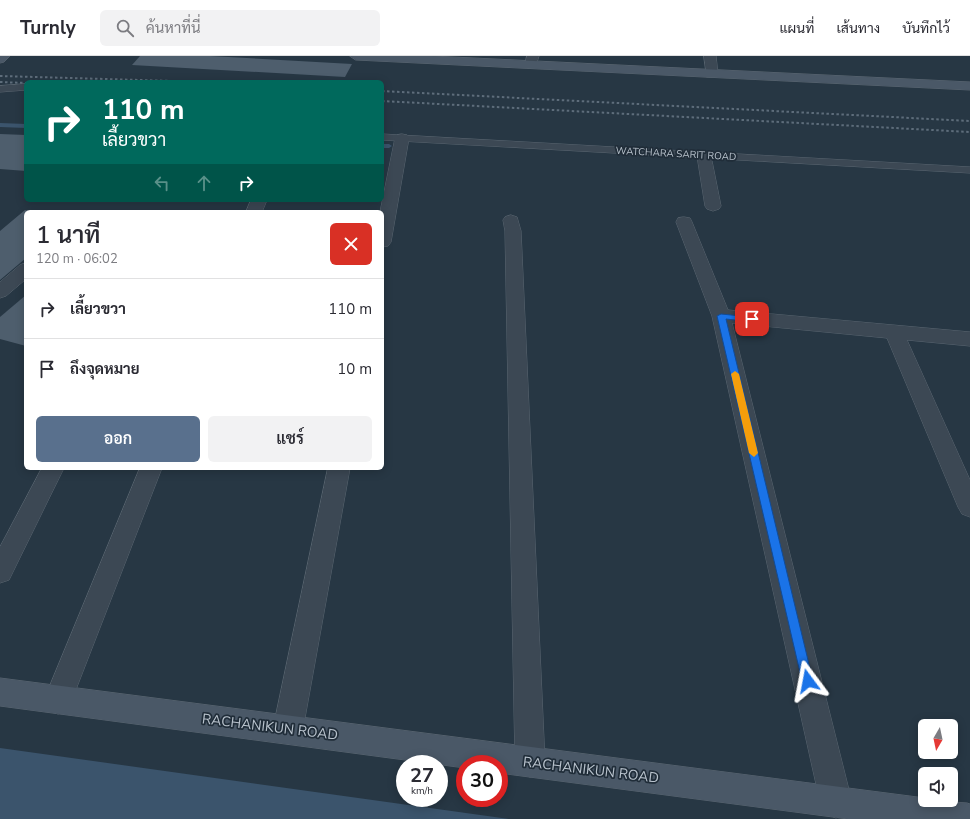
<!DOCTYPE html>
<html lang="th">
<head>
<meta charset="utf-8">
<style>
	:root { --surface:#fff; --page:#f2f2f3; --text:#2b2b33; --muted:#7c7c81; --line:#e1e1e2; --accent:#59708d }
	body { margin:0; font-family:"Nunito Sans",Sarabun,sans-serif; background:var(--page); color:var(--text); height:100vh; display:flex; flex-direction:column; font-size:15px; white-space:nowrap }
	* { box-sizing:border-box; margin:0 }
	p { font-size:13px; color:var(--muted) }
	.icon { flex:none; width:22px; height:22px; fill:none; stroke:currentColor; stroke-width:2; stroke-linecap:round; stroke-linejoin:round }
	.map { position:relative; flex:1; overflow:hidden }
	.drawer { position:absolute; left:24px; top:154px; width:360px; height:260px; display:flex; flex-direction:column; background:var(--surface); border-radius:6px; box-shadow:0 2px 10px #0003 }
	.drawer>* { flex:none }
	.banner { position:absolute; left:24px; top:24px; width:360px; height:122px; border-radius:6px; box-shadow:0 2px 10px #0003; background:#00695c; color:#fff; overflow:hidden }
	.needle { width:26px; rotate:189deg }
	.tools { position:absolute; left:918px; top:663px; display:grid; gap:8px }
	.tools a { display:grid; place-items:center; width:40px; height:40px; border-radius:6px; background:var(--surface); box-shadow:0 2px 10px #0003; font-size:20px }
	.speed { position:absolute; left:396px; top:699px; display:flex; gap:8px; font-size:20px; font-weight:700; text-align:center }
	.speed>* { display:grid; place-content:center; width:52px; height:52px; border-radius:50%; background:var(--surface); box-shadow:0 2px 10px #0003; line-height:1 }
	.speed small { font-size:10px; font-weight:400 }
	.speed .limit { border:6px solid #d22; background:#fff; color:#111 }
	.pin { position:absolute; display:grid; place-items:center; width:34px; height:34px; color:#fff; margin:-17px; border-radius:8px; box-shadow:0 2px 6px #0006 }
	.me { position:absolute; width:44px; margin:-22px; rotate:347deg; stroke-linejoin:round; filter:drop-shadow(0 0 3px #0008) }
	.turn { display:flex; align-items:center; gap:14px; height:84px; padding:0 12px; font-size:18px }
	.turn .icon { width:52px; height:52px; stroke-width:2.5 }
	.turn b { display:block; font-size:28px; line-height:34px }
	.lanes { display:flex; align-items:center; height:38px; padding:0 12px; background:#0003; justify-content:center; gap:20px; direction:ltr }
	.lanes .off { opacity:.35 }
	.round { display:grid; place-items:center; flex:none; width:42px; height:42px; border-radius:6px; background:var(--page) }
	.head { display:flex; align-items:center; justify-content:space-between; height:68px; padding:0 12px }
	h1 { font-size:24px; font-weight:600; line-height:30px }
	.cta { display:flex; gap:8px; margin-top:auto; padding:8px 12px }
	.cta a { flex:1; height:46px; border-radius:6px; background:var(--accent); color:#fff; font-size:16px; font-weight:600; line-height:46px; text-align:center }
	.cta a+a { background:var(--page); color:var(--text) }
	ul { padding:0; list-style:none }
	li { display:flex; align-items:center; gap:12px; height:60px; padding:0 12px; border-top:1px solid var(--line) }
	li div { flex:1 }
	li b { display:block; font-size:15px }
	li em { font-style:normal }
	header { display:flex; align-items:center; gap:24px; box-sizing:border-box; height:56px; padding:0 20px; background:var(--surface); border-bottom:1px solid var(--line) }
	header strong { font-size:19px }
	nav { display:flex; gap:22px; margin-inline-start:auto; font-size:14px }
	.search { width:280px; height:36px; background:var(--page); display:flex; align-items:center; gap:10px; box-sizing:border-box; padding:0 14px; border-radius:6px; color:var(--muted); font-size:15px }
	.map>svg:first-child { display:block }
	.water { fill:#3b546c }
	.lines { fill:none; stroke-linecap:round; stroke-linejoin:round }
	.stream { fill:#3b546c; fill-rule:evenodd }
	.building { fill:#4e5e6d }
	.lane-casing { stroke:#5a6671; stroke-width:1 }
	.street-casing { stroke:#5a6671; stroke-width:1 }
	.secondary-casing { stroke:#5a6671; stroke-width:1 }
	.lane { fill:#3c4854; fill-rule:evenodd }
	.street { fill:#3c4854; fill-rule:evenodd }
	.secondary { fill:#4a5867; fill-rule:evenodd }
	.rail { stroke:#5e6d7b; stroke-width:2; stroke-dasharray:2.5 2.5; stroke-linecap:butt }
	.route { fill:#1a73e8; stroke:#114b97 }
	.slow { fill:#f59e0b }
	.labels { text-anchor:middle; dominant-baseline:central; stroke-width:3.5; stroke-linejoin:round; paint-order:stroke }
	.far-street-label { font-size:10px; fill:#b9c3cd; stroke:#202d39 }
	.near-street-label { font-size:14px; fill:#b9c3cd; stroke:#202d39 }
</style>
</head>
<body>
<header>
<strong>Turnly</strong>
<div class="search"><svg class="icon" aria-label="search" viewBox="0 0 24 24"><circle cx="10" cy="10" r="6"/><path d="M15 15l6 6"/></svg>ค้นหาที่นี่</div>
<nav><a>แผนที่</a><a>เส้นทาง</a><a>บันทึกไว้</a></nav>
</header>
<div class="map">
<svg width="970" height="763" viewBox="0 0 970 763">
	<rect width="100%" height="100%" fill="#273744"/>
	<!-- water -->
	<path class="water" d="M0 692 509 763H0Z"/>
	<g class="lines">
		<!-- stream -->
		<g class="stream">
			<path d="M0 67 26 68V72L0 71Z"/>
			<path d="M382 88H389L392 90 389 92H382Z"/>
		</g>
	</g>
	<!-- building -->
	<g class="building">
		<path d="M140 0H210L352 8 345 21 132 9Z"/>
		<path d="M0 78 26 79V115L0 113Z"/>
		<path d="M25 154 30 155 26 156V202L0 224V175Z"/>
		<path d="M26 239V290L0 283V261Z"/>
	</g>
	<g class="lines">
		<!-- lane casing -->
		<g class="lane-casing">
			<g id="lane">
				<path d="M26 28V34L0 36V30Z"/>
				<path d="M382 78 970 111V117L382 84Z"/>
			</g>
		</g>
		<!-- street casing -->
		<g class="street-casing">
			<g id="street">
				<path d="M527 0H539L535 12H527L525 9Z"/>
				<path d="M704 0H716L718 18 717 21H707Z"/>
				<path d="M402 78 407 79 409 82 391 186 388 190 382 191V156H380L395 82 397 79Z"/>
				<path d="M704 96 709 97 711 100 721 150 719 153 713 155 707 153 705 150 697 100 699 97Z"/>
				<path d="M251 144H267L262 156H246Z"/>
				<path d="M511 159 517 161 521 175 545 706 541 717 530 721 519 717 515 706 505 175 503 164 505 161Z"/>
				<path d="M684 161 690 162 692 166 728 254 970 276V290L907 284 970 424V461L962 458 958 451 887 282 732 267 852 746 847 757 836 762 825 757 820 746 712 260 676 166 678 162Z"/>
				<path d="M26 207V223L6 240 0 242V226L20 209Z"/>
				<path d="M42 412H64L9 524 0 527V491Z"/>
				<path d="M140 412H162L68 654 58 658 48 654 44 644Z"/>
				<path d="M328 412H350L303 673 298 683 288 688 278 683 273 673Z"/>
			</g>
		</g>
		<!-- secondary casing -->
		<g class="secondary-casing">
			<g id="secondary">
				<path d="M0 0H10L4 6 0 7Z"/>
				<path d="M350 0H432L970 26V34L356 4Z"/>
				<path d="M0 622 925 742V744L967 747 970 748V763H848L499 717V708H465V712L0 650Z"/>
			</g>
		</g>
		<!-- lane -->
		<use href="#lane" class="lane"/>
		<!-- street -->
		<use href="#street" class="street"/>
		<!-- secondary -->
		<use href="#secondary" class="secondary"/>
		<!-- rail -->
		<g class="rail">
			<path d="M0 20 209 26"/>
			<path d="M0 26 26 27"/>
			<path d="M382 35 970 65"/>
			<path d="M382 45 970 76"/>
		</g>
	</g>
	<!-- route -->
	<path class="route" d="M721 258 752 261 756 263 752 266 726 263 813 625 812 629 808 631 803 629 802 625 717 260Z"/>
	<!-- slow -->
	<path class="slow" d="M735 315 739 318 758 397 754 401 749 397 731 318Z"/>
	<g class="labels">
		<!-- far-street labels -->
		<g class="far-street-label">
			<text transform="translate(676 98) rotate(3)">WATCHARA SARIT ROAD</text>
		</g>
		<!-- near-street labels -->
		<g class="near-street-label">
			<text transform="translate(270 671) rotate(7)">RACHANIKUN ROAD</text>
			<text transform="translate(591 714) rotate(7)">RACHANIKUN ROAD</text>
		</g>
	</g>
</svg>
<div class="tools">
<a><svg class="needle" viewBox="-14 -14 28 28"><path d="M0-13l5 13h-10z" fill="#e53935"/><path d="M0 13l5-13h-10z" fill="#7c7c81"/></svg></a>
<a><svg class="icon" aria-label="sound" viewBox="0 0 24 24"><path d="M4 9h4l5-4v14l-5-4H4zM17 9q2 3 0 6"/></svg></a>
</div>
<div class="speed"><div>27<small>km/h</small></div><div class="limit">30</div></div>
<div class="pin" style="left:752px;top:263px;background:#d93025"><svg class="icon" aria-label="arrive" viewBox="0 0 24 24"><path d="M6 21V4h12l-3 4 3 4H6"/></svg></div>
<svg class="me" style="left:808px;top:625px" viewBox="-20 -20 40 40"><path d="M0-17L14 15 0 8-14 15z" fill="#1a73e8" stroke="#fff" stroke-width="4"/></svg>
<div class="banner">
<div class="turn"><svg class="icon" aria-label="right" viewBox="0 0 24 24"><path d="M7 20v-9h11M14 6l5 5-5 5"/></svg><div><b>110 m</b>เลี้ยวขวา</div></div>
<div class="lanes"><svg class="icon off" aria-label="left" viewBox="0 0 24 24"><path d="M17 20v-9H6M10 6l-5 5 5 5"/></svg><svg class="icon off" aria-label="ahead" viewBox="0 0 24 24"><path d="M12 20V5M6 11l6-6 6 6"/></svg><svg class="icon" aria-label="right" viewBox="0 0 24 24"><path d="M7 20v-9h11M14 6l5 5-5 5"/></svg></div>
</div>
<section class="drawer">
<div class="head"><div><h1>1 นาที</h1><p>120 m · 06:02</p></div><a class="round" style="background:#d93025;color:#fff"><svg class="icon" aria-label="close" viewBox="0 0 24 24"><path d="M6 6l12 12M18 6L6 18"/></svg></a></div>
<ul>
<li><svg class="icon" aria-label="right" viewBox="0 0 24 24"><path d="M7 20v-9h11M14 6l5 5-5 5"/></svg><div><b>เลี้ยวขวา</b></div><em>110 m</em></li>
<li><svg class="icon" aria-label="arrive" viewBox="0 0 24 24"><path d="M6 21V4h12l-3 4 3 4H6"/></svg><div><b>ถึงจุดหมาย</b></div><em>10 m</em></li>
</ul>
<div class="cta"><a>ออก</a><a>แชร์</a></div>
</section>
</div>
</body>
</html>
